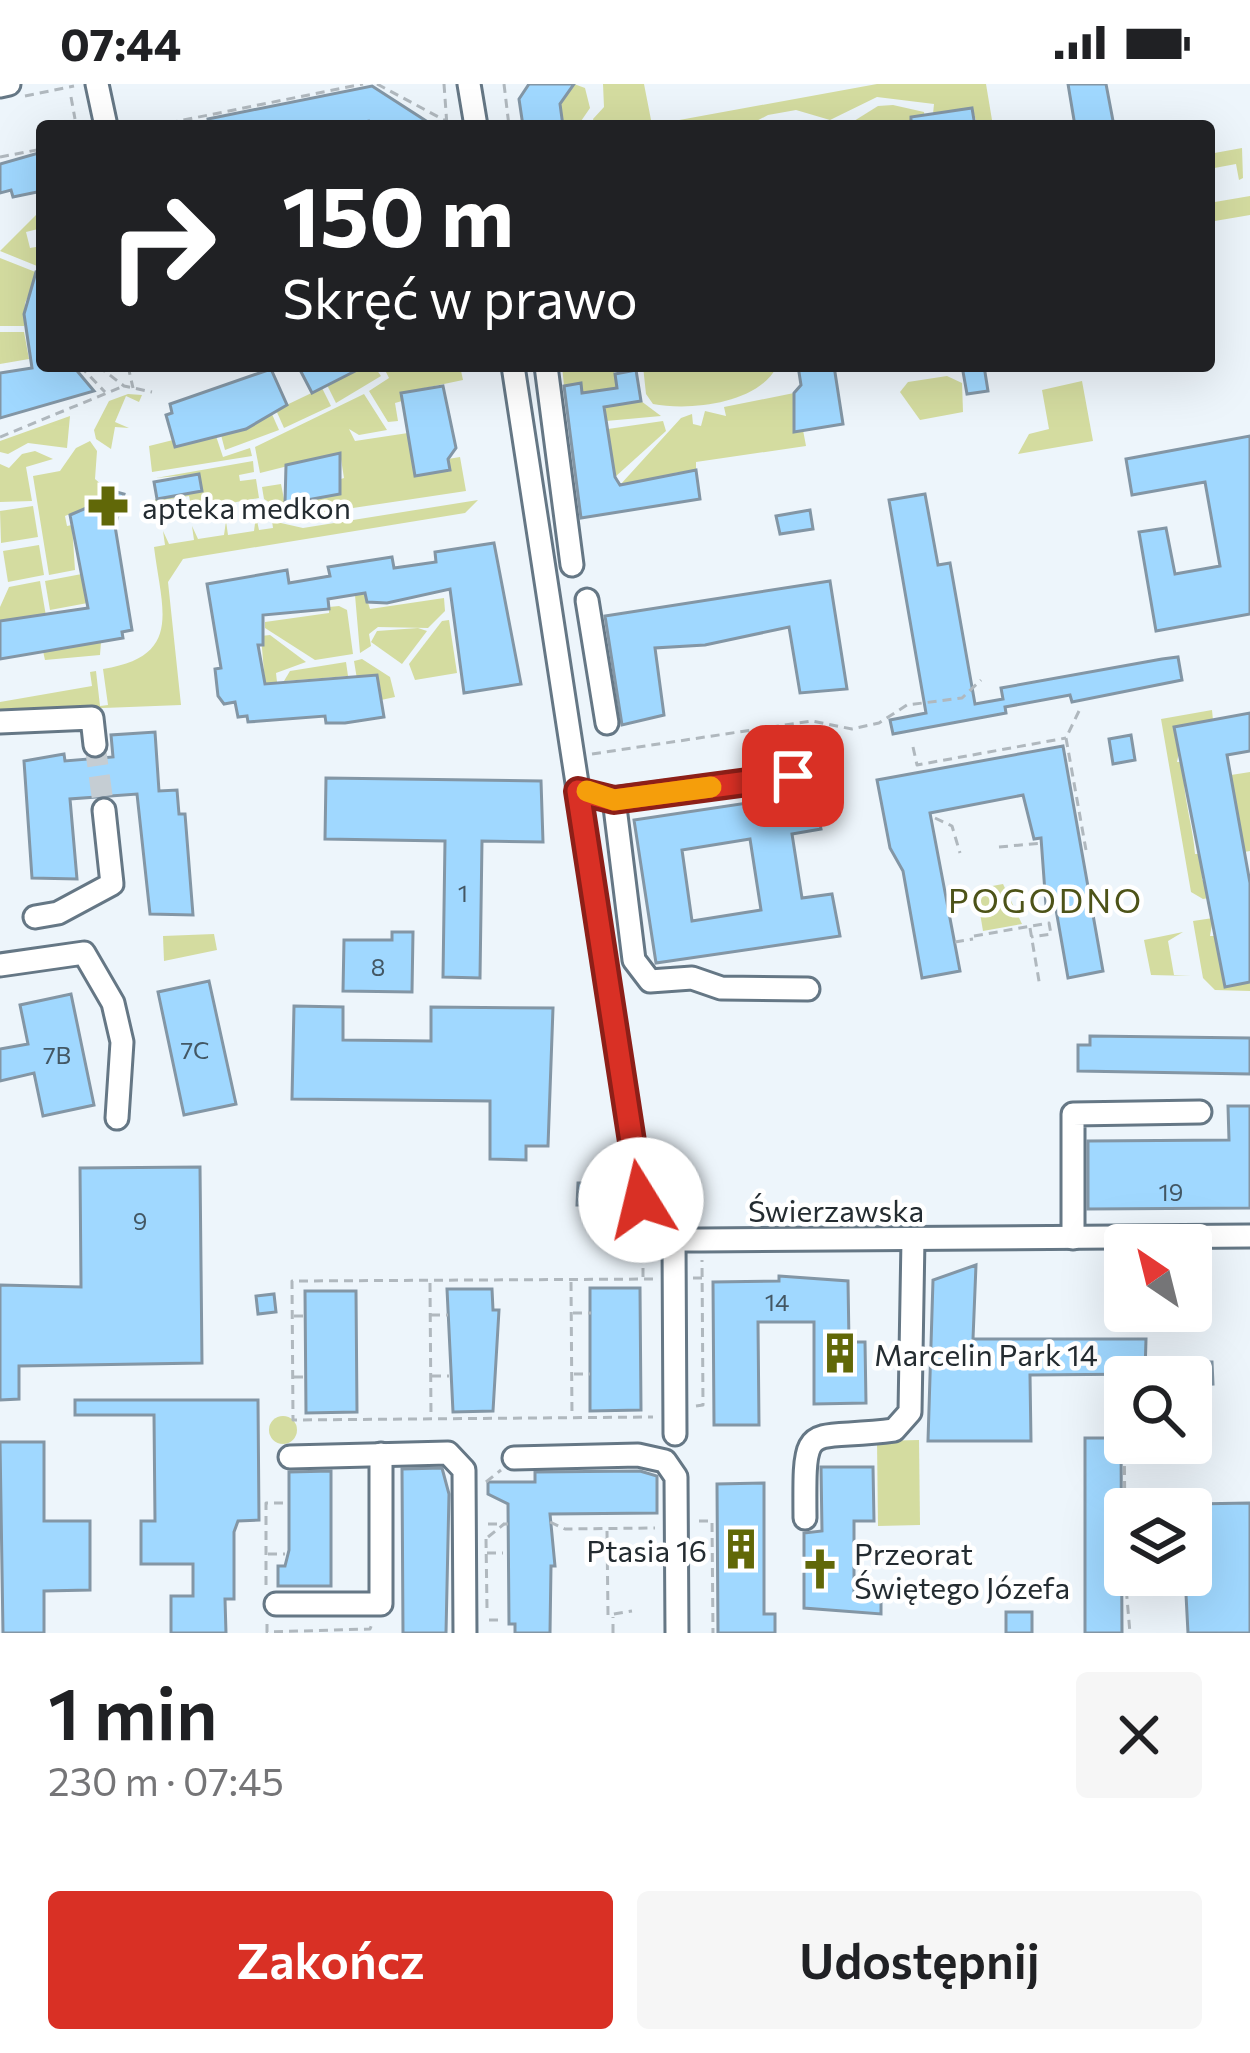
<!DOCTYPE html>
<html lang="pl">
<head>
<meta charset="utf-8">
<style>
	:root { --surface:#fff; --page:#f6f6f6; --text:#202124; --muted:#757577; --accent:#d93025 }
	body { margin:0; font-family:Commissioner,sans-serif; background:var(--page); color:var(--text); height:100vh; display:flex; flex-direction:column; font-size:45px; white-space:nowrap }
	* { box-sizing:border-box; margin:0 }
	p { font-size:39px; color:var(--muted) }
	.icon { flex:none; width:66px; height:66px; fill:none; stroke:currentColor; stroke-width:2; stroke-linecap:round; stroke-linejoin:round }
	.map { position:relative; height:1549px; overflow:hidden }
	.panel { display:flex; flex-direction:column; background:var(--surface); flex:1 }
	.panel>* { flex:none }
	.guide { position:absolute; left:36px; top:36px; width:1179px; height:252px; border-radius:12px; box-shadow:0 12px 48px #0002; background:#202124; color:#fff; overflow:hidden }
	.needle { width:78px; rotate:325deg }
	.tools { position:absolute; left:1104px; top:1140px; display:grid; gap:24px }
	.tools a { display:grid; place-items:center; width:108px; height:108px; border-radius:12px; background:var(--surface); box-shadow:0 12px 48px #0002; font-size:60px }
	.pin { position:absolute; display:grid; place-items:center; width:102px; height:102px; color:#fff; margin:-51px; border-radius:24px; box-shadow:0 6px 18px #0006 }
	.me { position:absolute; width:132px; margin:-66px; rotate:351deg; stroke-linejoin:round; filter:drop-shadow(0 0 9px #0008) }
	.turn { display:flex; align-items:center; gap:42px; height:252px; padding:0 48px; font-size:54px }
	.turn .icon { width:156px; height:156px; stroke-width:2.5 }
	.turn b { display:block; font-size:84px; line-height:102px }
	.round { display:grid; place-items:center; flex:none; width:126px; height:126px; border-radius:12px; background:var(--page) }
	.summary { display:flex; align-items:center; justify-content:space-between; height:204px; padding:0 48px }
	h1 { font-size:72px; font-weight:600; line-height:90px }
	.cta { display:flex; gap:24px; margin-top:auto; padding:24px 48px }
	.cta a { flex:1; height:138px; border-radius:12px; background:var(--accent); color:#fff; font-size:48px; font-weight:600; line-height:138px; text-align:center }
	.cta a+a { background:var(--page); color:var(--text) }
	.status { display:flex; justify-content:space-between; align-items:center; height:84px; padding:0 60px; background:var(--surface); direction:ltr }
	.status svg { height:33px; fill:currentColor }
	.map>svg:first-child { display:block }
	.green { fill:#d4dca0 }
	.building { fill:#a0d8ff; stroke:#8396a5; stroke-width:3; fill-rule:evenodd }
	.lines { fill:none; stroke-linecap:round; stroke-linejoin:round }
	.minor-tunnel { stroke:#c5cdd3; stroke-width:21; stroke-dasharray:21 10; stroke-linecap:butt }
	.minor-casing { stroke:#657785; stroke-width:27 }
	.path { stroke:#b0b8be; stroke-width:3; stroke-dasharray:9 6; stroke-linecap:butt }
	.minor { stroke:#fff; stroke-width:21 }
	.route-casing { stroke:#8d1f18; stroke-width:30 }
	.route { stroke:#d93025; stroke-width:21 }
	.slow { stroke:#f59e0b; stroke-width:21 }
	.labels { text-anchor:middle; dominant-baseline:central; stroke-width:9; stroke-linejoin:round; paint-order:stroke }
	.number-label { font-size:24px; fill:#435764 }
	.poi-label { font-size:30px; fill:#242c31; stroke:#fff; text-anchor:start }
	.street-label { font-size:30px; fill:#242c31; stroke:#fff }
	.neighbourhood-label { font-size:33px; letter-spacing:3px; fill:#4d5318; stroke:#fff }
</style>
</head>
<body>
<div class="status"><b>07:44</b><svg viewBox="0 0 49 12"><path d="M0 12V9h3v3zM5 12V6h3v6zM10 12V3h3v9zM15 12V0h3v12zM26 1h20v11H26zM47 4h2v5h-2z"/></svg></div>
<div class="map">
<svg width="1250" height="1549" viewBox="0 0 1250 1549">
	<rect width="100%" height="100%" fill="#edf5fb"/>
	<!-- green -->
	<g class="green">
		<path d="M574 0 585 4 590 24 579 40 563 42 560 20Z"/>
		<path d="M603 0H644L652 41 877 0H986L993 42H978L972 24 933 30 934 20 877 13 830 36 796 26 768 31 747 42H595L593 35 604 23Z"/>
		<path d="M893 21 924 28 926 42H846L878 22Z"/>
		<path d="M1242 64 1243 94 1239 96 1236 80 1209 85V70Z"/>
		<path d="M1250 112V131L1209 138V119Z"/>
		<path d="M42 125V144L26 148 30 164 42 162 37 182 0 167Z"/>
		<path d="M0 174 38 189 25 219 24 242H0Z"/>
		<path d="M0 248H24L29 275 0 280Z"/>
		<path d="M374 282 381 292 336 319 327 301 360 283Z"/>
		<path d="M383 282H460L463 296 401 309 402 317 395 319 398 337 388 338 369 307 389 294Z"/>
		<path d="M562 282H613L620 320 641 317 661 332 606 337 602 307 582 312 580 300 564 302Z"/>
		<path d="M643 282 658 284 777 282C759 320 690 327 653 320L646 310Z"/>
		<path d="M947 292 962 299 963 328 920 336 900 308 908 298Z"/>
		<path d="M1082 297 1093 357 1018 370 1029 350 1049 345 1042 306Z"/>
		<path d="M322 304 331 322 284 344 276 326Z"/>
		<path d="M794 309V347L803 346 806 362 696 378V386L674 389V394L620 401 681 334 692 330 693 340 701 342 705 327 726 332 724 323Z"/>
		<path d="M128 310 142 311 139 318 126 312 115 338 129 344 115 343 111 365 96 355 94 346 109 317Z"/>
		<path d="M364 310 387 346 359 351 349 345 355 357 408 349 415 392 450 387 448 375 460 373 466 407 293 433 264 415 262 403 281 400 285 420 340 410 338 396 344 394 340 369 260 389 255 363Z"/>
		<path d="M271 328 279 346 225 366 221 351Z"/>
		<path d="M70 332 67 364 28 359 8 370 0 368V357Z"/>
		<path d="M663 337 666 347 615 393 608 345Z"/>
		<path d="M216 352 223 373 250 364 252 372 152 388 149 362 173 356 175 363Z"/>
		<path d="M90 357 97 367 95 395 103 402 98 419 65 432 67 442 72 441 75 486 49 491 33 392 60 387 76 364Z"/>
		<path d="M35 367 53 375 26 383 32 417 0 418V380L9 384 22 370Z"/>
		<path d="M253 377 254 388 239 391 240 397 256 395 259 414 192 426 189 412 158 417 157 432 155 415 201 407 198 390 156 394Z"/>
		<path d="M478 416 465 429 183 475 168 498 181 621 0 628V618L92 602 90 588 96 587 100 622 108 621 103 585C183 572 162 527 154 463L165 461 163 447 169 460 194 456 192 442 198 455 224 451 226 437 228 451 254 447 256 432 259 446 273 444 272 437 303 444Z"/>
		<path d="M33 422 38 453 1 459 0 427Z"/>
		<path d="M39 461 44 491 8 498 3 467Z"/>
		<path d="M87 489 93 518 50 526 45 497Z"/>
		<path d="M40 497 46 532 1 537 0 547V523L9 503Z"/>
		<path d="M365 509 370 525 444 514 445 527 428 544 378 543 369 550 371 562 360 569 355 511Z"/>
		<path d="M339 522 347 526 353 570 315 576 265 544V538L329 529V523Z"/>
		<path d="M449 536 457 589 415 596 409 580 442 537Z"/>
		<path d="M418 544 427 547 402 580 371 558 377 547Z"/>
		<path d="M270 551 306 578 276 589 277 598 265 600 261 552Z"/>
		<path d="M101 558 100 571 45 576 43 567Z"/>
		<path d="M362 575 390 593 395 613 381 616 377 591 357 595 354 577Z"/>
		<path d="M346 578 348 592 284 597 290 587Z"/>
		<path d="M1212 626 1213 636 1174 644 1176 658H1181L1177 678H1185C1179 699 1194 746 1195 770H1201L1202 796 1250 807 1203 815 1191 808 1161 635Z"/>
		<path d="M1250 688V767L1244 768 1231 691Z"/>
		<path d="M1003 800 1022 840 983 847 976 805Z"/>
		<path d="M1213 834 1210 852H1216L1225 903 1250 898V907L1215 906 1203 894 1193 837Z"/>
		<path d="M1183 848 1168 857 1174 891 1191 892 1151 891 1144 856Z"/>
		<path d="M214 850 217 866 164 877 163 852Z"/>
		<circle cx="283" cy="1346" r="14"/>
		<path d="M919 1356 920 1441 878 1442 877 1357Z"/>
	</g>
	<!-- building -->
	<g class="building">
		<path d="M529 0H574L560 20 563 42H523L519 15Z"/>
		<path d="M1068 0H1106L1114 42H1075Z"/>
		<path d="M372 2 434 42H377L369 37 344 42H209L208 35Z"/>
		<path d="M972 24 975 42H911V33Z"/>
		<path d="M42 68V107L13 113 11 106 0 109V80Z"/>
		<path d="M36 188 42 189V282H73L94 307 0 334V289L32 284 24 230Z"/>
		<path d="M298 282H365L312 309Z"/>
		<path d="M798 282H834L843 340 794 348V309L801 301Z"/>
		<path d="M962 282H984L988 307 967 310Z"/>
		<path d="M271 285 287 321 246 345 175 363 166 331 172 329 170 320Z"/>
		<path d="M636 286 641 317 604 323 615 393 620 401 696 386 700 415 581 434 564 302 581 299 582 309 617 304 615 290Z"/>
		<path d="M443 302 456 364 448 375 450 386 415 392 401 309Z"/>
		<path d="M1250 352V530L1156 547 1139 448 1166 444 1175 490 1220 482 1205 398 1132 411 1126 375Z"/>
		<path d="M340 369V410L285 420 286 381Z"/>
		<path d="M199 390 202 407 157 415 154 398Z"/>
		<path d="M102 404 124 410 115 442 132 546 122 548 123 554 0 575V537L88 524 70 431 98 419Z"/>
		<path d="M925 410 938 481 950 479 975 620 1003 615 1001 604 1162 575 1178 573 1182 596 1072 618 1070 611 1005 623 1006 629 893 650 890 636 926 629 889 416Z"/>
		<path d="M810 426 813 445 780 450 776 432Z"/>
		<path d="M494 459 521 600 464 609 450 505 387 519 367 518 365 509 328 515 329 525 263 531V561H258L265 600 377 591 384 633 345 639H326L325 632 248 638 247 632 238 633 235 618 224 620 218 612 215 585 221 584 207 500 287 486 289 499 330 492 328 483 392 473 394 484 436 478 435 468Z"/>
		<path d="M830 497 847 605 800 609 789 543 705 561 655 564 664 631 622 641 605 532Z"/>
		<path d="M1250 629V667L1227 671 1250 799V898L1225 903 1174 643Z"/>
		<path d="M155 648 159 707 177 706 179 730H185L193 831 150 830 137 710 70 715 77 795 32 794 24 677 64 670 65 677 113 673 111 651Z"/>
		<path d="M1131 651 1135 676 1113 680 1109 655Z"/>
		<path d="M1063 662 1103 887 1068 894 1055 820 1046 822 1041 754 1034 755 1023 711 930 729 960 887 922 894 903 787 890 764 877 696Z"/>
		<path d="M326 694 541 697 543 758 482 757 480 894 443 893 445 757 325 755Z"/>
		<path d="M814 709 821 745 792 750 802 814 832 810 840 852 656 879 634 736ZM750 755 761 826 692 837 682 766Z"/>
		<path d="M392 848H413L412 908 343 907 344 856H392Z"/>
		<path d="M209 897 236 1020 184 1031 158 908Z"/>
		<path d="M71 910 94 1021 43 1032 34 989 0 997V965L28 960 20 921Z"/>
		<path d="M294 922 343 923V956L431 957V923L553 924 548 1062H526V1076L490 1075V1017L292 1015Z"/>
		<path d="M1090 952 1250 954V990L1078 987V961H1090Z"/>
		<path d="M1228 1022H1250V1124L1088 1125V1057L1229 1056Z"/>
		<path d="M200 1083 202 1279 19 1282V1315L0 1316V1201L81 1203 80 1084Z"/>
		<path d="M578 1099H601L600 1121H577Z"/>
		<path d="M976 1181 973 1255H1146L1145 1290 1030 1291 1031 1357H928L933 1196Z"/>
		<path d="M779 1192 848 1197 849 1258H865L866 1319 814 1320V1238H758L759 1341H714L713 1198 779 1197Z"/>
		<path d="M590 1204H640L641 1326 590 1327Z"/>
		<path d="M447 1205H492L493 1226H499L493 1327 453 1328Z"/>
		<path d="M305 1207H356L357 1328 306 1329Z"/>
		<path d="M274 1210 276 1228 258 1230 256 1212Z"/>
		<path d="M1176 1278H1212L1213 1300 1191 1301V1293H1176Z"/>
		<path d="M75 1316H258L259 1436 238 1437 234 1448V1515H225L226 1549H171V1512H193V1480H141V1437H155L154 1331H75Z"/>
		<path d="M1085 1354H1121L1122 1549H1085Z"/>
		<path d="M0 1358H44V1437H90V1506L44 1507V1549H3Z"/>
		<path d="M821 1383H873L874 1437H854V1507H881V1530L804 1524V1449L822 1447Z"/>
		<path d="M442 1384 449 1410 446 1549H403L402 1385Z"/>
		<path d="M331 1387V1502H278V1482H285L289 1466V1388Z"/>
		<path d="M640 1387 657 1392V1429L550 1430 555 1482H551L550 1549H515V1540H509L508 1420 488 1410V1398H535V1388Z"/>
		<path d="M764 1399V1530H775V1549H718L717 1400Z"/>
		<path d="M1250 1419V1549H1188L1185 1491H1191L1195 1477 1194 1420Z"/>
		<rect x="1006" y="1528" width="26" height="21"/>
	</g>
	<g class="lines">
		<!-- minor-tunnel -->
		<path class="minor-tunnel" d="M95 661 104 726"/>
		<!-- minor casing -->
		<g class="minor-casing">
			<g id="minor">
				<path d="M97 0 106 42"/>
				<path d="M469 0 476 42"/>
				<path d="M0 2 9 0"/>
				<path d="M513 282 641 1116 655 1147 674 1156H701L1250 1152"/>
				<path d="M546 282 572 481"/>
				<path d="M587 516 607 639"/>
				<path d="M0 638 92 634 95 661"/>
				<path d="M578 707 614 715 634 876 650 897 692 894 721 904 808 905"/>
				<path d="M614 715 793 692"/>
				<path d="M35 833 58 829 112 800 104 726"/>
				<path d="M0 881 84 869 113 919 122 958 117 1034"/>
				<path d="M1073 1154V1030L1200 1028"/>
				<path d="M674 1156 675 1350"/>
				<path d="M290 1373 448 1369 464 1386 465 1549"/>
				<path d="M514 1374 638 1371 665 1377 676 1393 677 1549"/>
				<path d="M805 1434C804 1331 805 1358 894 1346L910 1328 913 1155"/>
				<path d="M276 1520H381V1370"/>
			</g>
		</g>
		<!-- path -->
		<g class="path">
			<path d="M377 0 446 37"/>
			<path d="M444 0 447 42"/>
			<path d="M504 0 509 42"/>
			<path d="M25 12 74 2"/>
			<path d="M71 13 75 35"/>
			<path d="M154 42 363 0"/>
			<path d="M0 73 42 65"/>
			<path d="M80 282 105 308"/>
			<path d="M98 282 124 302 152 308"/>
			<path d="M128 282 133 304"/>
			<path d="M0 353 124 302"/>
			<path d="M1079 627 1066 654 1086 766"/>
			<path d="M913 663 917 681 1066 654"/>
			<path d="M592 670 812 637 852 645 879 639 907 621 962 614 981 596"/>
			<path d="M935 734 952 742 960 769"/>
			<path d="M999 763 1042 759"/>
			<path d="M1030 844 1040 903"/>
			<path d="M974 852 1049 839 1051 850 1031 853"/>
			<path d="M955 858 973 855"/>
			<path d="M643 1193V1166"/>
			<path d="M693 1194H703"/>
			<path d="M653 1195 292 1197 293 1336 653 1333"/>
			<path d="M571 1198 572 1333"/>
			<path d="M430 1199 431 1333"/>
			<path d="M573 1229H591"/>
			<path d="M431 1231H448"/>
			<path d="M294 1232H305"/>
			<path d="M574 1290H590"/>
			<path d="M432 1292H449"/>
			<path d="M294 1293H306"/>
			<path d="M696 1322 703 1321 702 1176"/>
			<path d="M1124 1337 1125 1445"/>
			<path d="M486 1398 501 1386"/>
			<path d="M699 1437H712L713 1549"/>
			<path d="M550 1438 565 1445 655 1444"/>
			<path d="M488 1440H508"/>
			<path d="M607 1447 608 1531 632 1527"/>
			<path d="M488 1453 504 1440"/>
			<path d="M486 1455 487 1524"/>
			<path d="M487 1469H503"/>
			<path d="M268 1470H285"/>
			<path d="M1125 1491 1130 1549"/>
			<path d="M266 1501V1419H285"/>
			<path d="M489 1536H504"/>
			<path d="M267 1540V1548L370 1545 372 1540"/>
			<path d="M613 1549V1533"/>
		</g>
		<!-- minor -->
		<use href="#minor" class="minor"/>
	</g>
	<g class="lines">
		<!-- route casing -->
		<g class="route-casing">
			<path id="route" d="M641 1116 578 707 614 716 793 692"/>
		</g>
		<!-- route -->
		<use href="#route" class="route"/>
		<!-- slow -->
		<path class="slow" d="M587 707 614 716 711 703"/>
	</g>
	<!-- icons -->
	<defs>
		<g id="pharmacy-bare" transform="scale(3.24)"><path d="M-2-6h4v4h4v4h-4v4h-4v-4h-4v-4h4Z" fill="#616808" stroke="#fff" stroke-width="2.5" paint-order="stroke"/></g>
		<g id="building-bare" transform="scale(3.24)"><path d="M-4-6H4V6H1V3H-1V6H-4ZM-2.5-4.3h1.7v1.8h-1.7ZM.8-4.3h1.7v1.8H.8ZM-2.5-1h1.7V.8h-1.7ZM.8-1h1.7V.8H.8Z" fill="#616808" stroke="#fff" stroke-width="2.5" paint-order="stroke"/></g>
		<g id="church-bare" transform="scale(3.24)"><path d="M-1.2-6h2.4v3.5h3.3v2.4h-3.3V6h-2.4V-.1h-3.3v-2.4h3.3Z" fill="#616808" stroke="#fff" stroke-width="2.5" paint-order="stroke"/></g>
	</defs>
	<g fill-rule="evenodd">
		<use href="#pharmacy-bare" x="108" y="422"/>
		<use href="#building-bare" x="840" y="1269"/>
		<use href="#building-bare" x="741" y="1465"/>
		<use href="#church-bare" x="820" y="1485"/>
	</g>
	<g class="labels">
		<!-- number labels -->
		<g class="number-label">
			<text x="463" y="808">1</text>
			<text x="378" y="882">8</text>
			<text x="195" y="965">7C</text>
			<text x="57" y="970">7B</text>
			<text x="1171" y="1107">19</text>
			<text x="140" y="1136">9</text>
			<text x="777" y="1217">14</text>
		</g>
		<!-- poi labels -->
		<g class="poi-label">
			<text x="142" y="422">apteka medkon</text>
			<text x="874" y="1269">Marcelin Park 14</text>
			<text x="707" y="1465" text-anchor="end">Ptasia 16</text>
			<text x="854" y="1468">Przeorat<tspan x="854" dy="34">Świętego Józefa</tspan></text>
		</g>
		<!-- street labels -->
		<g class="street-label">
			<text x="836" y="1125">Świerzawska</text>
		</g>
		<!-- neighbourhood labels -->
		<g class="neighbourhood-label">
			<text x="1046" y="815">POGODNO</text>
		</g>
	</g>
</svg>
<div class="tools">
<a><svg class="needle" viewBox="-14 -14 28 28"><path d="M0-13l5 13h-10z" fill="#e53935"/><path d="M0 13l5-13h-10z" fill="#757577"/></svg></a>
<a><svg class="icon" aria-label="search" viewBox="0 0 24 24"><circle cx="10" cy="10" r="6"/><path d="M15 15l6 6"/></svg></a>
<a><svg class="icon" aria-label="layers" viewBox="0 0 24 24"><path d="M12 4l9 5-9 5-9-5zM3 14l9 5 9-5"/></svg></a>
</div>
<div class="pin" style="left:793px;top:692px;background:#d93025"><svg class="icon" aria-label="arrive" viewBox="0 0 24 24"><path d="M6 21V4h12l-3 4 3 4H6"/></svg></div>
<svg class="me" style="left:641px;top:1116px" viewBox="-20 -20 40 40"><circle r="19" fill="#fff"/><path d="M0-13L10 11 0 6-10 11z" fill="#d93025"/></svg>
<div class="guide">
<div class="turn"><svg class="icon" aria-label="right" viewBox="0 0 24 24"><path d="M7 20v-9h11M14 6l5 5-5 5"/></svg><div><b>150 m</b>Skręć w prawo</div></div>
</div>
</div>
<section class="panel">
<div class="summary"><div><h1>1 min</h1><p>230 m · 07:45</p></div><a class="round"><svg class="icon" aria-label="close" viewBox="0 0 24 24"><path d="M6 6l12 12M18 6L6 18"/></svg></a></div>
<div class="cta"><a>Zakończ</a><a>Udostępnij</a></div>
</section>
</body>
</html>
